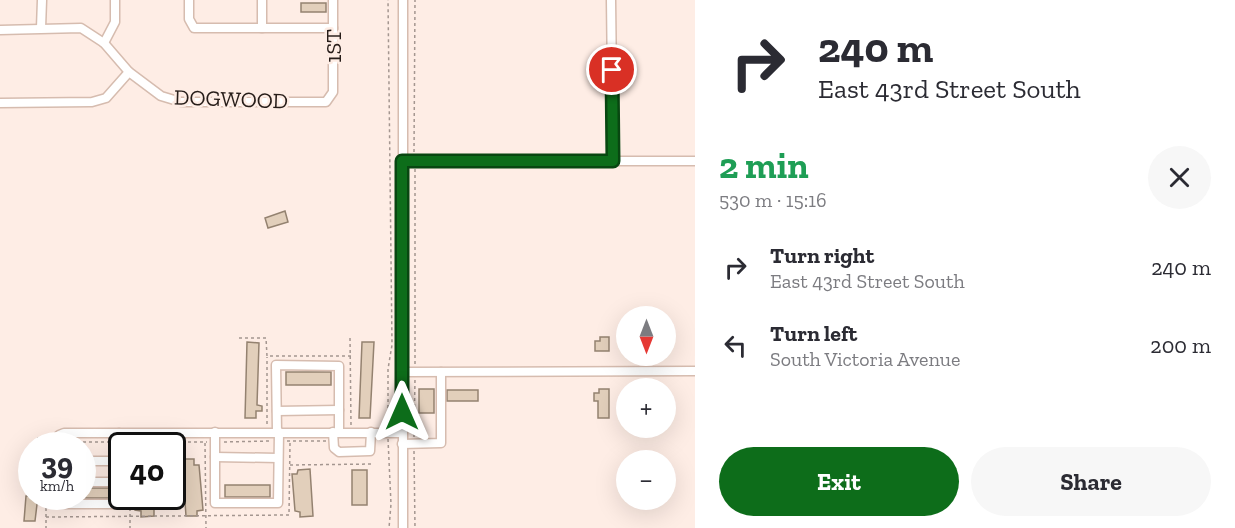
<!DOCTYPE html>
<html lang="en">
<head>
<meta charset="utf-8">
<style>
	:root { --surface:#fff; --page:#f7f7f7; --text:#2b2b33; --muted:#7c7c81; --accent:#0d6d1a }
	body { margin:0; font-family:"Zilla Slab",serif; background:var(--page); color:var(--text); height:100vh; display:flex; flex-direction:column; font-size:22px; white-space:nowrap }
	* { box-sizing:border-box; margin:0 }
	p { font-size:20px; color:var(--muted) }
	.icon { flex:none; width:33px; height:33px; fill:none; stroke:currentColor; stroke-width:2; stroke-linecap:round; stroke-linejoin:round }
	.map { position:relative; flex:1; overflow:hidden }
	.side { display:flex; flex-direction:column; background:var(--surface); width:540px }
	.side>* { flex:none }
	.guide { background:#fff; color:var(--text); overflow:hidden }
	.needle { width:39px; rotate:180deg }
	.buttons { position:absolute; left:616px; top:306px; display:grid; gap:12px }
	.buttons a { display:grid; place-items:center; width:60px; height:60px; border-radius:50%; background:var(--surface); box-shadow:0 6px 24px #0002; font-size:30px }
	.speed { position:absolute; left:18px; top:432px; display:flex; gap:12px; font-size:30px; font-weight:700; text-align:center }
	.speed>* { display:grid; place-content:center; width:78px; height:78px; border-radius:50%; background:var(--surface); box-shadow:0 6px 24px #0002; line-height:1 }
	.speed small { font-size:15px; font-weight:400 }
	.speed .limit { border:3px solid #111; border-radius:9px; background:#fff; color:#111 }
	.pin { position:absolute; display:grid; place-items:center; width:51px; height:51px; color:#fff; margin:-26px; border:3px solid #fff; border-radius:50%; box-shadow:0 2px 6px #0007 }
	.me { position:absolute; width:66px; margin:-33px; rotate:0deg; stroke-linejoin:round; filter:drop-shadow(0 0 4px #0008) }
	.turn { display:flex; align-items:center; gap:21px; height:126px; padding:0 24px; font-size:27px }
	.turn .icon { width:78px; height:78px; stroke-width:2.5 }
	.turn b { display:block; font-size:42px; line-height:51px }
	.round { display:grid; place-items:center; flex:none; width:63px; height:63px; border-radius:32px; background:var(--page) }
	.overview { display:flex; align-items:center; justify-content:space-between; height:102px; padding:0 24px }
	h1 { font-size:36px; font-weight:700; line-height:45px; color:#1e9e55 }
	.primary-button { display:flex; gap:12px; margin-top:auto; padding:12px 24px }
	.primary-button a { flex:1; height:69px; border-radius:36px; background:var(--accent); color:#fff; font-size:24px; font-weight:700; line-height:69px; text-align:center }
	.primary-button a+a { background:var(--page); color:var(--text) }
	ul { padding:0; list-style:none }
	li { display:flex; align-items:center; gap:18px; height:78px; padding:0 24px }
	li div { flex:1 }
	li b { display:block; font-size:22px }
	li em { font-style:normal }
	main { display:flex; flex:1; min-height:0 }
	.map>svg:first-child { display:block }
	.building { fill:#e2cfbb; stroke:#948270; stroke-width:1.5 }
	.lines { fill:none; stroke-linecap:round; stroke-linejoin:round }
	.minor-casing { stroke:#d6bcaf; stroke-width:11 }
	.path { stroke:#a49690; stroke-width:1.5; stroke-dasharray:3 3; stroke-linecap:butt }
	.minor { stroke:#fff; stroke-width:8 }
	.route-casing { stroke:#084711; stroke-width:15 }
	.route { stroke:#0d6d1a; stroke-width:10 }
	.labels { text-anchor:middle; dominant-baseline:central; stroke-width:5; stroke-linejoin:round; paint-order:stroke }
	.street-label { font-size:22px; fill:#271d19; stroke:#feede5 }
</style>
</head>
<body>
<main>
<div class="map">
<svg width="695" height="528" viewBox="0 0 695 528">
	<rect width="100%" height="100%" fill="#feede5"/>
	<!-- building -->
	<g class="building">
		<rect x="301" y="3" width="25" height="9"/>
		<path d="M285 211 288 222 268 228 265 218Z"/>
		<path d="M600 337H609V351H595V341H600Z"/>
		<path d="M247 342 259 343 257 405 262 406V411H256V418H245Z"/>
		<path d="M362 342H374L370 418H359Z"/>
		<rect x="286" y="372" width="45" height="13"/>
		<rect x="419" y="389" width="15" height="24"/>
		<path d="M599 389H609V418H598V401H594V393H599Z"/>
		<rect x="447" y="390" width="31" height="11"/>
		<path d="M27 452H32V486L24 483Z"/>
		<path d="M182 459H194V465H199L203 510 197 511V516H186Z"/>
		<path d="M310 469 313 516 300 517V512L295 511 292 474H297L298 470Z"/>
		<rect x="352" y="470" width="15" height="35"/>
		<rect x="225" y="485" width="45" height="12"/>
		<rect x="82" y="488" width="29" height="10"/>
		<path d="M26 496H38L35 521H24Z"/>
		<path d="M135 496H154V516L141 517V511L135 510Z"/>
	</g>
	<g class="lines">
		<!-- minor casing -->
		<g class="minor-casing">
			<g id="minor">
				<path d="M189 0V19L194 28H333"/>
				<path d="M611 0 613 161"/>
				<path d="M41 28 42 0"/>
				<path d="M262 28V0"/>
				<path d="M0 30 81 28 104 43 129 72"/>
				<path d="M104 43 115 22V0"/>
				<path d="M0 103 92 102 106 98 129 72 161 96 181 102H326L333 92V0"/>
				<path d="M403 161H695"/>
				<path d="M402 372 695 371"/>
				<path d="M277 411 339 410"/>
				<path d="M215 432V503H278L279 432"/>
				<path d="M277 432 276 365 339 366V432"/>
				<path d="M333 432 334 448 339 452 370 451 371 432"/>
				<path d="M402 444 441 443V372"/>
				<path d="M57 446 59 435 64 433H402"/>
				<path d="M215 457 278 458"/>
				<path d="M82 461H119"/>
				<path d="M82 482H119"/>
				<path d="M58 496V504H119V433"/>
				<path d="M403 528V0"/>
			</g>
		</g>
		<!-- path -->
		<g class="path">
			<path d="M414 152 415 0"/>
			<path d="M415 169V365"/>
			<path d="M239 338H266L267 356H351"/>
			<path d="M350 338 351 425"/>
			<path d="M267 424V357"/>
			<path d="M388 426V369L392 345 388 0"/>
			<path d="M414 437 415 379"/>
			<path d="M37 438H46V446"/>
			<path d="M388 439 391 504 389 528"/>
			<path d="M287 441H327"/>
			<path d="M65 442H111"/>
			<path d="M128 442H207"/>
			<path d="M224 442 270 441"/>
			<path d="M38 443H51"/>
			<path d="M205 443 206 528"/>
			<path d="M414 451 415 528"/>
			<path d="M290 465 373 464"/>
			<path d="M46 496V528"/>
			<path d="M130 496V528"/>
			<path d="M46 517 289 515 290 443"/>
		</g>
		<!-- minor -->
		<use href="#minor" class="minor"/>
	</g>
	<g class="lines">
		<!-- route casing -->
		<g class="route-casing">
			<path id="route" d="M402 412V161H613L612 70"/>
		</g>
		<!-- route -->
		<use href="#route" class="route"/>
	</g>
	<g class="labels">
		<!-- street labels -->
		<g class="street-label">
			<text transform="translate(333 46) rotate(-90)">1ST</text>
			<text transform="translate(231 99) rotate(2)">DOGWOOD</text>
		</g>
	</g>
</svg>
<div class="buttons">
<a><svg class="needle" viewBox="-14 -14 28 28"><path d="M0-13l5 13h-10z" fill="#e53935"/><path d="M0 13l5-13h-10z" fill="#7c7c81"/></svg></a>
<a>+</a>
<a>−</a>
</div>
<div class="speed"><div>39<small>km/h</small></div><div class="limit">40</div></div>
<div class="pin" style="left:612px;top:70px;background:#d93025"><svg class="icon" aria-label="arrive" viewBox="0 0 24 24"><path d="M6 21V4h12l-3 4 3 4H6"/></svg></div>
<svg class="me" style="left:402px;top:412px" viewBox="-20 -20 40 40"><path d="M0-17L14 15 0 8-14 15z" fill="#0d6d1a" stroke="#fff" stroke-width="4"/></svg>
</div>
<section class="side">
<div class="guide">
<div class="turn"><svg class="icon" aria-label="right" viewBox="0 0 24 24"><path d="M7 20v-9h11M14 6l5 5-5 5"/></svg><div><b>240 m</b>East 43rd Street South</div></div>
</div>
<div class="overview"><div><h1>2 min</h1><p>530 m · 15:16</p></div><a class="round"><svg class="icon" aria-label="close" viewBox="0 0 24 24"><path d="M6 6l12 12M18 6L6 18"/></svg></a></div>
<ul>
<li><svg class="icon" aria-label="right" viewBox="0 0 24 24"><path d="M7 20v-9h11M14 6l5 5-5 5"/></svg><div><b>Turn right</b><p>East 43rd Street South</p></div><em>240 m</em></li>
<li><svg class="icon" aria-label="left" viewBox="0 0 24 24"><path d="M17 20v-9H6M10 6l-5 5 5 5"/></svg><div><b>Turn left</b><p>South Victoria Avenue</p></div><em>200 m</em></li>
</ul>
<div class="primary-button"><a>Exit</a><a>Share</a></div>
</section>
</main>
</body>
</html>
